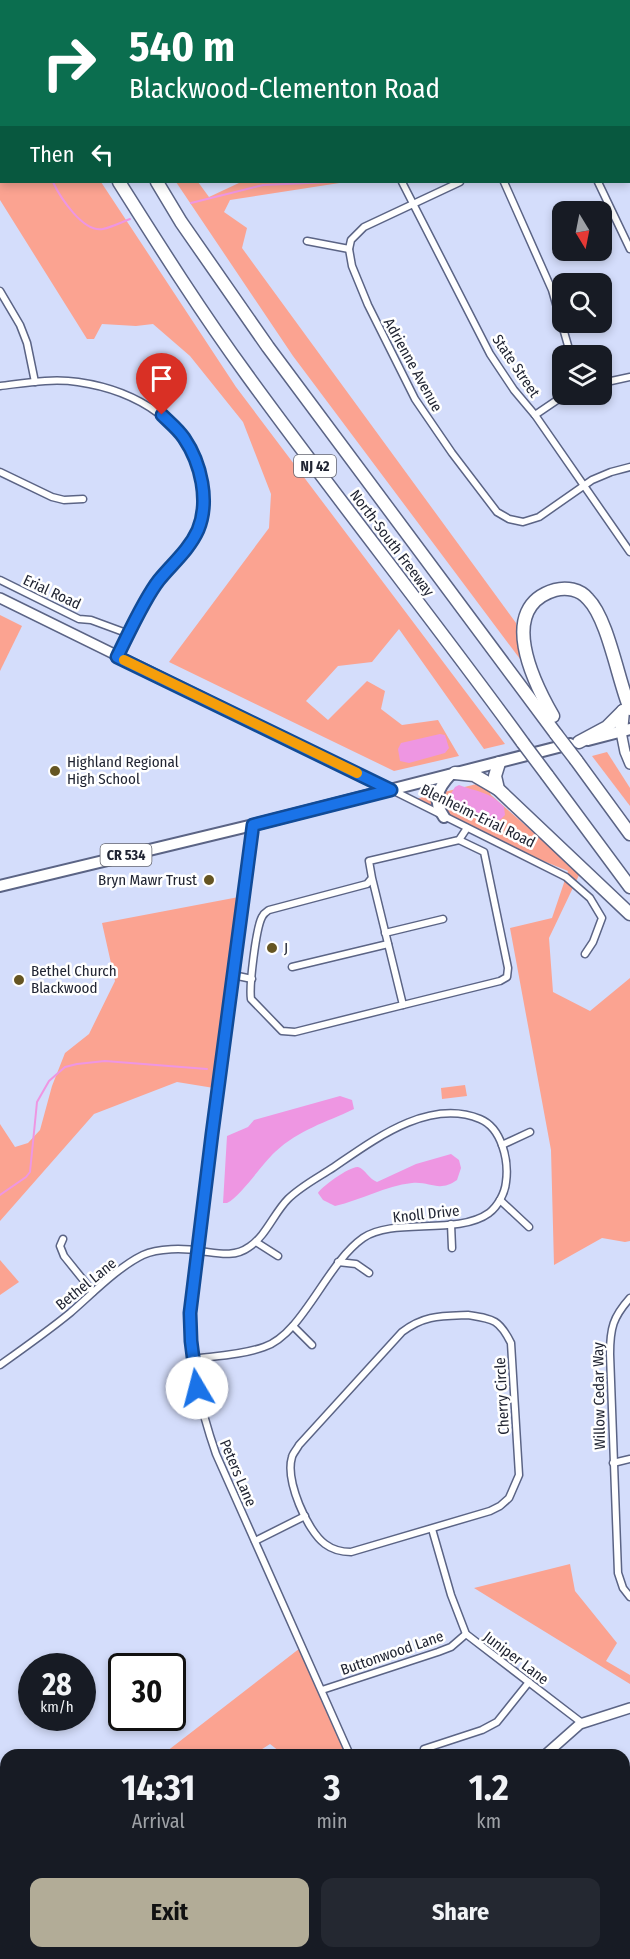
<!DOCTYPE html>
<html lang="en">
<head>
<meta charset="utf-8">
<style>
	:root { --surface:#171b24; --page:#242831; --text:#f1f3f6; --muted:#9ea1a6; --accent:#b2ac97 }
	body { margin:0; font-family:"Fira Sans Condensed",sans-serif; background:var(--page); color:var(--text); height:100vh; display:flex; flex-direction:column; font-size:22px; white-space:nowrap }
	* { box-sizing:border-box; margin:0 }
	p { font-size:20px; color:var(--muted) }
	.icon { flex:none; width:33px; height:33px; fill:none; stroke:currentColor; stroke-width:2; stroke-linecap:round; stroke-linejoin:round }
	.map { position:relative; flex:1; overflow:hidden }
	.side { position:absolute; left:0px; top:1749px; width:630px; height:210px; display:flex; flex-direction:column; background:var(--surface); border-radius:18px 18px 0 0; box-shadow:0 3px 9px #0003 }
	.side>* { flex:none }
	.guide { position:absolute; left:0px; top:0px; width:630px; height:183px; box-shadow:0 3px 9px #0003; background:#0b6e4f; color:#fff; overflow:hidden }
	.needle { width:39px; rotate:170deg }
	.controls { position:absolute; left:552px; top:201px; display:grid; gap:12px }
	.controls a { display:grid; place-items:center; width:60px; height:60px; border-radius:12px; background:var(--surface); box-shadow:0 3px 9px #0003; font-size:30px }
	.speed { position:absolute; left:18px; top:1653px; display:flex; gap:12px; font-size:30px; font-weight:700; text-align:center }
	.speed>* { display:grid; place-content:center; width:78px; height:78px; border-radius:50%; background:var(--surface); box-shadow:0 3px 9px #0003; line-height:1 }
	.speed small { font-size:15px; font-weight:400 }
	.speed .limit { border:3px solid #111; border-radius:9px; background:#fff; color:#111 }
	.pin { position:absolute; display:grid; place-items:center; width:51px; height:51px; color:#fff; margin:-62px -26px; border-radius:50% 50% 50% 0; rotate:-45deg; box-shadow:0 0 6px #0007 }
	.pin .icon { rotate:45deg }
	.me { position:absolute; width:66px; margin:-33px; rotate:352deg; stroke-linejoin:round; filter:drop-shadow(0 0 4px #0008) }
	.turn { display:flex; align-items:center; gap:21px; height:126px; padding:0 30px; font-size:27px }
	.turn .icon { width:78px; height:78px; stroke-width:2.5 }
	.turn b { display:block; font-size:42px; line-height:51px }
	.then { display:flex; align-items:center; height:57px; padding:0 30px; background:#0003; gap:12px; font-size:22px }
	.eta { display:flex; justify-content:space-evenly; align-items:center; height:102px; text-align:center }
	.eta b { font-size:36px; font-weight:700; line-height:42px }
	.cta { display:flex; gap:12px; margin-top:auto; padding:12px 30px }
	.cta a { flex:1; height:69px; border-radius:12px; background:var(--accent); color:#111; font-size:24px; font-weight:700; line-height:69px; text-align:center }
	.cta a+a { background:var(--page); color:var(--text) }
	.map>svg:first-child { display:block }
	.green { fill:#fba391 }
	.water { fill:#ee96e2 }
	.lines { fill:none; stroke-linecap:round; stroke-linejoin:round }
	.stream { stroke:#ee96e2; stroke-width:2 }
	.street-casing { stroke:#5b6485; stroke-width:9 }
	.secondary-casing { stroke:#5b6485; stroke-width:12 }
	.primary-casing { stroke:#5b6485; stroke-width:14 }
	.highway-casing { stroke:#5b6485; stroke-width:15 }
	.street { stroke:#fff; stroke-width:6 }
	.secondary { stroke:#fff; stroke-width:9 }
	.primary { stroke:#fff; stroke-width:10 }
	.highway { stroke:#fff; stroke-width:12 }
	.highway-bridge-casing { stroke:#5b6485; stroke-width:15; stroke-linecap:butt }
	.highway-bridge { stroke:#fff; stroke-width:12 }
	.route-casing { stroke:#114b97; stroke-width:15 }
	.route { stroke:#1a73e8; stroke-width:10 }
	.slow { stroke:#f59e0b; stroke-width:10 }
	.poi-dot { fill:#655523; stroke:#fff; stroke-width:2 }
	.labels { text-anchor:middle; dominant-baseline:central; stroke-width:5; stroke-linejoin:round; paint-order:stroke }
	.shield { fill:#fff; stroke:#646670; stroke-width:1.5 }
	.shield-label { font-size:14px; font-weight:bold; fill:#212533 }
	.street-label { font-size:15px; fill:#212533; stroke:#fff }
	.poi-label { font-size:15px; fill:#212533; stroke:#fff; text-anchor:start }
</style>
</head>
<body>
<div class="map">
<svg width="630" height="1959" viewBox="0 0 630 1959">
	<rect width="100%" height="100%" fill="#d4ddfb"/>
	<!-- green -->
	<g class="green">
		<path d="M0 14 2 182H101L236 387 505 744 484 749 399 629 372 662 338 666 306 701 328 720 367 681 385 691 381 709 402 725 438 720 459 756 394 771 169 662 269 528 271 494 243 422 190 356 153 324 136 326 102 324 94 339H87L0 200Z"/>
		<path d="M176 182H198L209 197 241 182H346L230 200 224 212 247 228 242 248 516 623 523 663 293 356Z"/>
		<path d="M0 615 22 626 0 671Z"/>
		<path d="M607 752 630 788V806L592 756Z"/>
		<path d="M485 782 491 795 580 873 549 938 553 992 590 1011 630 978V1241L625 1242 602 1238 554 1265 551 1150 510 928 552 918 568 871 504 845 411 800Z"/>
		<path d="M244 896 220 1089 177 1082 94 1114 0 1221V1124L15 1147 28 1143 40 1130 52 1086 65 1053 89 1034 115 981 102 923Z"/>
		<path d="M465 1085 467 1096 442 1099 441 1088Z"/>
		<path d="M0 1260 19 1282 0 1295Z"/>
		<path d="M570 1564 575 1591 617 1643 606 1661 630 1675V1684L474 1588Z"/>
		<path d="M304 1645 350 1755H284L270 1744 253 1755H162Z"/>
		<path d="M6 1880V1923L0 1914V1885Z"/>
		<path d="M25 1953H88L91 1959H28Z"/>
	</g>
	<!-- water -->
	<g class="water">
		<path d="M440 734 445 735 449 748 445 753 409 763 400 761 398 749 401 743Z"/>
		<path d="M459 785C477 792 489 791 504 807L505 815 500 820H495L453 803 449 797 455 787Z"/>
		<path d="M340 1096 352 1100 354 1109C325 1123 300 1129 275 1152 261 1165 241 1196 227 1203H223L227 1136 248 1127 254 1120Z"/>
		<path d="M451 1154 459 1160 461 1168 457 1180C439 1193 430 1181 412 1183 385 1186 361 1200 335 1206L323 1200 318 1193C321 1187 350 1166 358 1167 365 1169 369 1179 377 1182L416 1164Z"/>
	</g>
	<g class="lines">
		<!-- stream -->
		<g class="stream">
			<path d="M627 2 628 0"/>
			<path d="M0 60 2 63"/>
			<path d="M53 182C60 197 83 233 103 229 112 227 122 222 130 219"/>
			<path d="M191 203 263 185 331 182"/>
			<path d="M0 1195 26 1177 30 1172 37 1102 49 1081 65 1067 77 1064 105 1061 207 1069"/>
		</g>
		<!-- street casing -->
		<g class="street-casing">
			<g id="street">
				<path d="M117 0 120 2"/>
				<path d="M305 0 306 2"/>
				<path d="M518 0V2"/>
				<path d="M274 2 278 0"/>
				<path d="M501 2 504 0"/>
				<path d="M628 97 630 96"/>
				<path d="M402 182 490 354 514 390 535 415 630 552"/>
				<path d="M460 182 364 227 351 240 349 249 352 266 368 305 415 399 452 453 497 512 509 519 523 522 539 517 592 480 611 472 630 467"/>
				<path d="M504 182 552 290 571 356"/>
				<path d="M598 182 630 249"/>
				<path d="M307 241 349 249"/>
				<path d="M0 291 20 325 27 343 35 382"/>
				<path d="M602 383 630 377"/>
				<path d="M0 386C25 383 52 378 78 382 134 390 195 423 202 485 203 499 203 511 199 525 192 548 172 563 159 580 144 599 128 635 117 657"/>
				<path d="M535 415 566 394"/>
				<path d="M0 472 52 497 64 500 83 499"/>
				<path d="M0 580 79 619 91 620 129 634"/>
				<path d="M392 790 566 877 590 898 602 918 593 942 585 954"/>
				<path d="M253 825 211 1134 190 1313C191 1365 199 1405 216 1454L350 1755"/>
				<path d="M372 878 403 1005 295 1032 282 1031 251 999C249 986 256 928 262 917 264 913 266 912 269 910L367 884 372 878 369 861 459 840 467 828"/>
				<path d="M385 933 443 919"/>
				<path d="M292 967 388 944"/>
				<path d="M233 975 252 979"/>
				<path d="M403 1005 500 981 507 977 508 968 484 852 459 840"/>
				<path d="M502 1145 530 1132"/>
				<path d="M500 1200 529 1227"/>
				<path d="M451 1224 452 1248"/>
				<path d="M63 1239 60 1246 64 1256 93 1292"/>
				<path d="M256 1242 278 1256"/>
				<path d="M338 1262 356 1264 369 1273"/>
				<path d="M630 1298C613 1317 610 1328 610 1354L618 1573 623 1588 630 1597"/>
				<path d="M468 1315C493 1319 499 1319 511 1343L519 1475 509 1498 500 1506 490 1511 351 1552C341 1552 333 1550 325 1544 307 1531 285 1480 292 1457 293 1453 297 1449 299 1445L402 1332C424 1315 441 1316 468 1315Z"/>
				<path d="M293 1326 312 1345"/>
				<path d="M0 1365C24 1348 48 1331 70 1313 92 1294 118 1267 143 1255 158 1248 184 1248 200 1251 217 1253 234 1258 249 1247 266 1236 274 1213 288 1199 301 1186 319 1177 334 1167 375 1139 429 1098 480 1119 502 1128 509 1161 506 1182 505 1193 498 1206 489 1213 457 1236 393 1217 363 1238 326 1264 303 1334 264 1347 242 1355 216 1356 193 1359"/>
				<path d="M613 1463 630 1459"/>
				<path d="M432 1529 451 1595 466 1634 582 1723"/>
				<path d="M255 1541 305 1516"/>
				<path d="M322 1690 438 1652 451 1647 466 1634"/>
				<path d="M424 1749 482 1730 497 1722 529 1682"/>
				<path d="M476 1953 481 1959"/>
				<path d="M611 1953 617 1959"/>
			</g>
		</g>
		<!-- secondary casing -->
		<g class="secondary-casing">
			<g id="secondary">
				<path d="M0 598 391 790"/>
				<path d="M621 732 625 752 630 764"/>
				<path d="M545 1755 580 1724 630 1708"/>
				<path d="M0 1943 10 1959"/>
				<path d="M318 1959 325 1953"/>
			</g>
		</g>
		<!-- primary casing -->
		<g class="primary-casing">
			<g id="primary">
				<path d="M588 740 630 729"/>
				<path d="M444 817C432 800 438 788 450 775"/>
				<path d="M0 886 253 825 570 744"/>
			</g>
		</g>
		<!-- highway casing -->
		<g class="highway-casing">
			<g id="highway">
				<path d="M12 0 13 2"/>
				<path d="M49 0 50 2"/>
				<path d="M119 182C160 247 201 312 247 375 337 499 433 619 523 743"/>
				<path d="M157 182 181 222 268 347 556 734"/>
				<path d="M553 716C534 683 496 607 555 590 566 587 580 589 588 599 608 619 618 680 630 709"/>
				<path d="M621 732 623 711"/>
				<path d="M579 742 607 727 623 711"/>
				<path d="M576 760 630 834"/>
				<path d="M499 763 495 776 498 789 630 914"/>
				<path d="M455 773 474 775 498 789"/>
				<path d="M547 775 630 887"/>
			</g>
		</g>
		<!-- street -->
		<use href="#street" class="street"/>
		<!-- secondary -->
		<use href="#secondary" class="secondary"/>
		<!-- primary -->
		<use href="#primary" class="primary"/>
		<!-- highway -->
		<use href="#highway" class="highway"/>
		<!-- highway-bridge casing -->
		<g class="highway-bridge-casing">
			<g id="highway-bridge">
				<path d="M556 734 576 760"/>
				<path d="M523 743 547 775"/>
			</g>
		</g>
		<!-- highway-bridge -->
		<use href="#highway-bridge" class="highway-bridge"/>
	</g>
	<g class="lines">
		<!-- route casing -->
		<g class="route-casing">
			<path id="route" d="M162 415C169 422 178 429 184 438 201 463 210 501 198 530 189 550 172 564 159 580 144 599 128 635 117 657L391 790 253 825 212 1134 190 1313 191 1341 197 1388"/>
		</g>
		<!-- route -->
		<use href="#route" class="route"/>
		<!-- slow -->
		<path class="slow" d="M124 660 357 773"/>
	</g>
	<!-- markers -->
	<g class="poi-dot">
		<circle cx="55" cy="771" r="6"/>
		<circle cx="209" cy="880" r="6"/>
		<circle cx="272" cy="948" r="6"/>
		<circle cx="19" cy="980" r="6"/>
	</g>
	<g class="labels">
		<!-- shield labels -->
		<g class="shield">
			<rect x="294" y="455" width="42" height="22" rx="4.5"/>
			<rect x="100.5" y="844" width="51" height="22" rx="4.5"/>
		</g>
		<g class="shield-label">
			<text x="315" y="466">NJ 42</text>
			<text x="126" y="855">CR 534</text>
		</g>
		<!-- street labels -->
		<g class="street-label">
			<text transform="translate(413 365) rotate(61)">Adrienne Avenue</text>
			<text transform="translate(516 366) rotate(56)">State Street</text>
			<text transform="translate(392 543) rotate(53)">North-South Freeway</text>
			<text transform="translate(52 592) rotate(25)">Erial Road</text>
			<text transform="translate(478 816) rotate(26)">Blenheim-Erial Road</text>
			<text transform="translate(426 1214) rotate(-6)">Knoll Drive</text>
			<text transform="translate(86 1284) rotate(-39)">Bethel Lane</text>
			<text transform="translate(502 1396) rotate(-93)">Cherry Circle</text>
			<text transform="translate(599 1396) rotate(-91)">Willow Cedar Way</text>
			<text transform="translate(238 1473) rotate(67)">Peters Lane</text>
			<text transform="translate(392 1653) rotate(-19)">Buttonwood Lane</text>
			<text transform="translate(516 1658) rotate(37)">Juniper Lane</text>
		</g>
		<!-- poi labels -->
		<g class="poi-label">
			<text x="67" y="762">Highland Regional<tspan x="67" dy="17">High School</tspan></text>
			<text x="197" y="880" text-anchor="end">Bryn Mawr Trust</text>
			<text x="284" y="948">J</text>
			<text x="31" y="971">Bethel Church<tspan x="31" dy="17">Blackwood</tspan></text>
		</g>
	</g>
</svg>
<div class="controls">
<a><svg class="needle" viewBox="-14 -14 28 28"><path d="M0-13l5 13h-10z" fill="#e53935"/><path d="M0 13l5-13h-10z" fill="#9ea1a6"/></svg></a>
<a><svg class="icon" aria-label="search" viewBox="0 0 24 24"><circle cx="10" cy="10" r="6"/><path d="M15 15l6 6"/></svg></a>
<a><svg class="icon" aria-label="layers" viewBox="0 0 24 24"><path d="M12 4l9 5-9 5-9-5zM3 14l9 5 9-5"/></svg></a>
</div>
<div class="speed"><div>28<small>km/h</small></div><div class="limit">30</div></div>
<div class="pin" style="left:162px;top:415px;background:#d93025"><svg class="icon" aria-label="arrive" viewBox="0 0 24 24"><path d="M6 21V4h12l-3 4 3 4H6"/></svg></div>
<svg class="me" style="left:197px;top:1388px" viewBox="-20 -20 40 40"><circle r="19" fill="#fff"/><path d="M0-13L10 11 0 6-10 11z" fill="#1a73e8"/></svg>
<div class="guide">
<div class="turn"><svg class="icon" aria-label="right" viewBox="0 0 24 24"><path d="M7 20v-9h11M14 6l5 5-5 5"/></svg><div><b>540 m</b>Blackwood-Clementon Road</div></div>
<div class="then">Then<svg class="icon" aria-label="left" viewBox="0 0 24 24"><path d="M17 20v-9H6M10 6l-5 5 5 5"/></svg></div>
</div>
<section class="side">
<div class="eta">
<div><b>14:31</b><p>Arrival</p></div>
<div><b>3</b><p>min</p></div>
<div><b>1.2</b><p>km</p></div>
</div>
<div class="cta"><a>Exit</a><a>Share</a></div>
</section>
</div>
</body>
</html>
